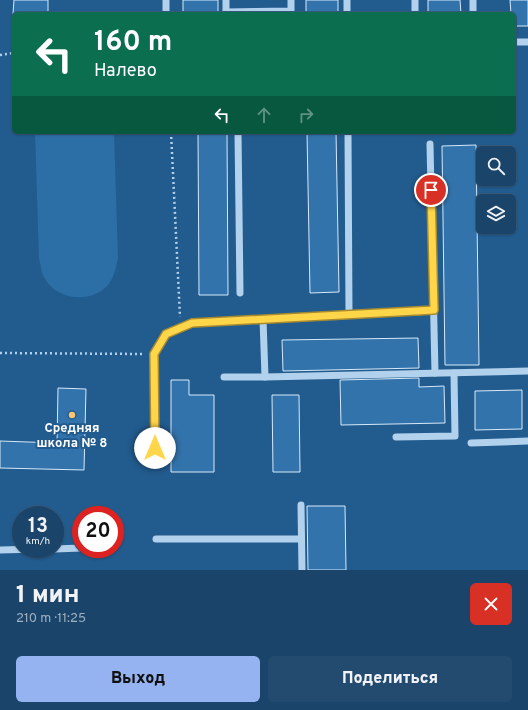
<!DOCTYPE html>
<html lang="ru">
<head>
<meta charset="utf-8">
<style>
	:root { --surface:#1a446a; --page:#234b70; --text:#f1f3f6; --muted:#9fb0c1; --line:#385c7e; --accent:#95b2f1 }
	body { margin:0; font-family:Overpass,sans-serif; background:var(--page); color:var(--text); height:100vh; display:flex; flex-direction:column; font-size:15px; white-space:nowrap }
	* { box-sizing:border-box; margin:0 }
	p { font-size:13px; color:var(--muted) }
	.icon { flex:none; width:22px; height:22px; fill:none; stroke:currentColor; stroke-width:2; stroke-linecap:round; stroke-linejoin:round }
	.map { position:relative; height:570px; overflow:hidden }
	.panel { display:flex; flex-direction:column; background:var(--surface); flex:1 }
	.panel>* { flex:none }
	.hud { position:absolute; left:12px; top:12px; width:504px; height:122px; border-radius:6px; box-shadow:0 1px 3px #0004,0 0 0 1px var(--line); background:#0b6e4f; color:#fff; overflow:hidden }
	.fabs { position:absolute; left:476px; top:146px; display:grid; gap:8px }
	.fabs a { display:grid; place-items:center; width:40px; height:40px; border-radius:6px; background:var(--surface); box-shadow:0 1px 3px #0004,0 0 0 1px var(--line); font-size:20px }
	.speed { position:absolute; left:12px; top:506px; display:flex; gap:8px; font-size:20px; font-weight:700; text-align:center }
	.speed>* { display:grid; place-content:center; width:52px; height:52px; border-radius:50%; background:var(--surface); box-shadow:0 1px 3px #0004,0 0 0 1px var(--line); line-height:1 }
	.speed small { font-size:10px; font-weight:400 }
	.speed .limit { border:6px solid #d22; background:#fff; color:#111 }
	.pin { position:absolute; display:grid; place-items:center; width:34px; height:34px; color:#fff; margin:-17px; border:2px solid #fff; border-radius:50%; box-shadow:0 1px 4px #0007 }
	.me { position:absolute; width:44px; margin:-22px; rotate:0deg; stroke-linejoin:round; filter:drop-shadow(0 0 3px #0008) }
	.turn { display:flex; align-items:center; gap:14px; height:84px; padding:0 16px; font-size:18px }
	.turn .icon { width:52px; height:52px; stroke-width:2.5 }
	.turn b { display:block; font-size:28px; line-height:34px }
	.lanes { display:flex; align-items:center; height:38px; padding:0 16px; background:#0003; justify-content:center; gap:20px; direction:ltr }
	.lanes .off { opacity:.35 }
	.round { display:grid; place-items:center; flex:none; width:42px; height:42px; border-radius:6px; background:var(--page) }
	.head { display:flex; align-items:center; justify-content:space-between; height:68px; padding:0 16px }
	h1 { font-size:24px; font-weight:800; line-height:30px }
	.primary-button { display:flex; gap:8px; margin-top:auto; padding:8px 16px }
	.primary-button a { flex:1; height:46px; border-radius:6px; background:var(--accent); color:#111; font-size:16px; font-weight:800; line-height:46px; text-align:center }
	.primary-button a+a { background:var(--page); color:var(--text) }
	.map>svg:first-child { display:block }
	.green { fill:#2c6ea6 }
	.building { fill:#3273ab; stroke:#d6e9f9 }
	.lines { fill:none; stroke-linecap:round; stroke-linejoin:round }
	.path { stroke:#b1d1ec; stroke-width:2.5; stroke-dasharray:2 3; stroke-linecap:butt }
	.minor { stroke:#b1d1ec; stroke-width:7 }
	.route-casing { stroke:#a68a30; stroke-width:10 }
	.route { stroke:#ffd54a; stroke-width:7 }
	.poi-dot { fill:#f7c574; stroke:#225b8e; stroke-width:1.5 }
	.labels { text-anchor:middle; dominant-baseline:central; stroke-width:4; stroke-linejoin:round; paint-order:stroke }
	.poi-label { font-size:13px; font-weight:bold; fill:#fff; stroke:#225b8e }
</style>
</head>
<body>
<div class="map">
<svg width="528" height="570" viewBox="0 0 528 570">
	<rect width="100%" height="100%" fill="#225b8e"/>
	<!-- green -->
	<path class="green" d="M35 132H114L118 258C116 268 114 278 107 286 90 304 55 300 44 277 41 272 41 265 39 259Z"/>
	<!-- building -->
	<g class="building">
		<path d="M14 0H48V14H13Z"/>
		<rect x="183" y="0" width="35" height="14"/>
		<rect x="306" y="0" width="32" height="14"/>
		<path d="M428 0H460L461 14H428Z"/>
		<path d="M510 0H528V26H514V14H511Z"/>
		<path d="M198 132H227L228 295H199Z"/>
		<path d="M307 132H336L339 292 310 293Z"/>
		<path d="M476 145 479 365H445L442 146Z"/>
		<path d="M418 338 419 368 283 371 282 340Z"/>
		<path d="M419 378V387L444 386 445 423 341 425 340 380Z"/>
		<path d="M171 380H189V395H214V472H171Z"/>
		<path d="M58 388 86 389 84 470 0 468V441L57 443Z"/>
		<path d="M522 390V429L475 430V391Z"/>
		<path d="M272 395H299L300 472H273Z"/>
		<path d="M307 506H345L346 570H308Z"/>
	</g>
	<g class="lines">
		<!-- path -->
		<g class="path">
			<path d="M0 55 14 53"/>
			<path d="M171 132 180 317"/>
			<path d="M0 353 143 354"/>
		</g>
		<!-- minor -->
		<g class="minor">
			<path d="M166 0V14"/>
			<path d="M226 0V14"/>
			<path d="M347 0V14"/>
			<path d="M415 0V14"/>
			<path d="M473 0V14"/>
			<path d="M226 12 291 11V0"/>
			<path d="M514 42H528"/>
			<path d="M238 132 240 293"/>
			<path d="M348 132 349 314"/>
			<path d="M430 144 435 373"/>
			<path d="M263 319 265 377"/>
			<path d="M224 377H265L528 371"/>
			<path d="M396 437 455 436 454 373"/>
			<path d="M471 443 528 441"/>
			<path d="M155 463 154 354 165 334 192 323 434 311"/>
			<path d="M301 505 302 570"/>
			<path d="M156 539H301"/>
			<path d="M55 549 81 548"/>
			<path d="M0 550 40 549"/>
		</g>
	</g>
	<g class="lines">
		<!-- route casing -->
		<g class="route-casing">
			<path id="route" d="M155 448 154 354 166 334 192 323 434 310 431 190"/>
		</g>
		<!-- route -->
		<use href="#route" class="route"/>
	</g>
	<!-- markers -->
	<circle class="poi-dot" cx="72" cy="415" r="4"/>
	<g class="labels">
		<!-- poi labels -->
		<g class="poi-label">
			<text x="72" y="429">Средняя<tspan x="72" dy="15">школа № 8</tspan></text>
		</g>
	</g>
</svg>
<div class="fabs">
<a><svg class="icon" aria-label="search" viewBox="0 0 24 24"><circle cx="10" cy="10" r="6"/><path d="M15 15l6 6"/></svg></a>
<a><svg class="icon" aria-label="layers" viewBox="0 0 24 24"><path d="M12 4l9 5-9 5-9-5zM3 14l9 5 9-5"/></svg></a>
</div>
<div class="speed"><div>13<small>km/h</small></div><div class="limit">20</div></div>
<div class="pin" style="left:431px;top:190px;background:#d93025"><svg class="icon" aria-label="arrive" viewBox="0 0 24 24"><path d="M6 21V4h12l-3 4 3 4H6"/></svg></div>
<svg class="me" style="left:155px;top:448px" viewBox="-20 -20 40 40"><circle r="19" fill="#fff"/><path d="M0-13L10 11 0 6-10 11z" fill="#ffd54a"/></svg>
<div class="hud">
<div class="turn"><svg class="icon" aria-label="left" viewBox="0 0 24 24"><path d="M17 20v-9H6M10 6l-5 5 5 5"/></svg><div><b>160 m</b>Налево</div></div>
<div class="lanes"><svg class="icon" aria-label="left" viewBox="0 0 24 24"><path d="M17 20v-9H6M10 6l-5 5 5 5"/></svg><svg class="icon off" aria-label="ahead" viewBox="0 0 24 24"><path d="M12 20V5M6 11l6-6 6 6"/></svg><svg class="icon off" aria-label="right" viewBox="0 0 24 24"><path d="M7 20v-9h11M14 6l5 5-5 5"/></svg></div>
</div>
</div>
<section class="panel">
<div class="head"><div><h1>1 мин</h1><p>210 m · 11:25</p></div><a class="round" style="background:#d93025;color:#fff"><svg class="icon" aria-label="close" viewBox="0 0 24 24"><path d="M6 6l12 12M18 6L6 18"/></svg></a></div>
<div class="primary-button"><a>Выход</a><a>Поделиться</a></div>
</section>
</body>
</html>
